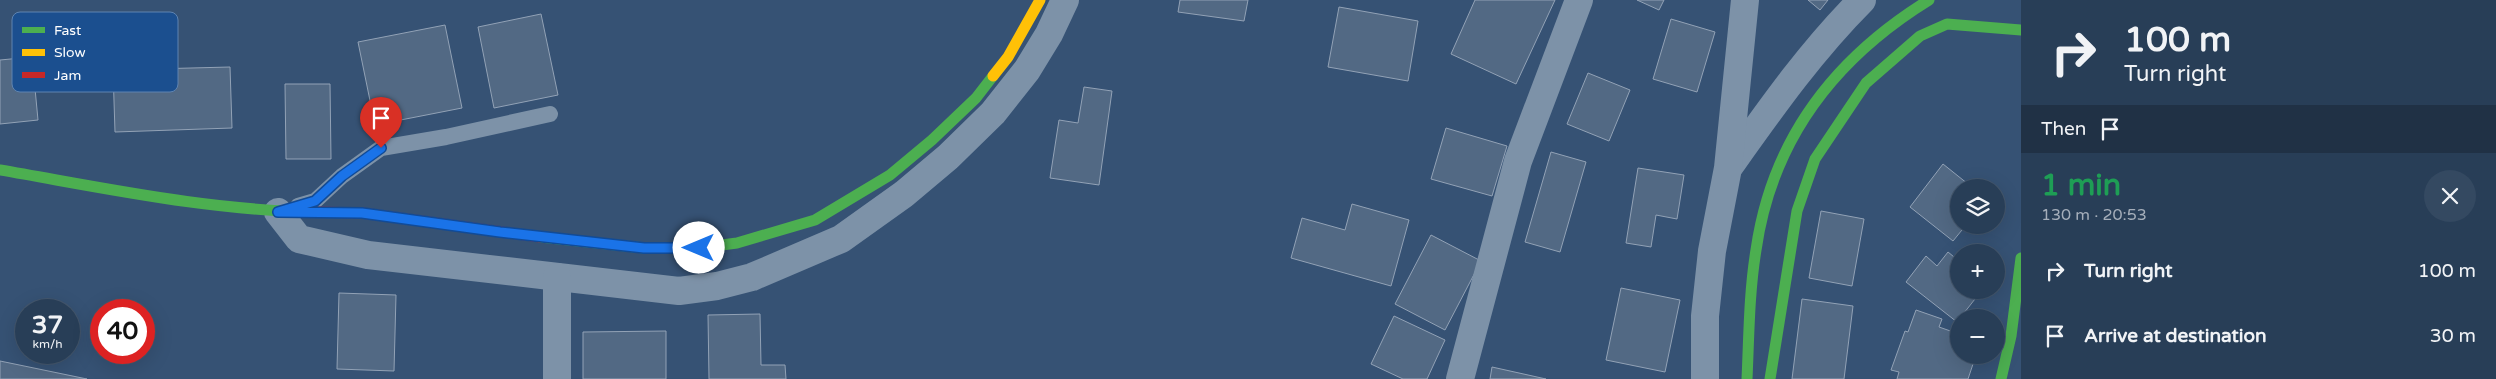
<!DOCTYPE html>
<html lang="en">
<head>
<meta charset="utf-8">
<style>
	:root { --surface:#283e57; --page:#344961; --text:#f1f3f6; --muted:#a5aeba; --line:#44576d }
	body { margin:0; font-family:"Varela Round",sans-serif; background:var(--page); color:var(--text); height:100vh; display:flex; flex-direction:column; font-size:19px; white-space:nowrap }
	* { box-sizing:border-box; margin:0 }
	p { font-size:16px; color:var(--muted) }
	.icon { flex:none; width:28px; height:28px; fill:none; stroke:currentColor; stroke-width:2; stroke-linecap:round; stroke-linejoin:round }
	.map { position:relative; flex:1; overflow:hidden }
	.sheet { display:flex; flex-direction:column; background:var(--surface); width:475px }
	.sheet>* { flex:none }
	.top-card { background:#283e57; color:var(--text); overflow:hidden }
	.fabs { position:absolute; left:1950px; top:179px; display:grid; gap:10px }
	.fabs a { display:grid; place-items:center; width:55px; height:55px; border-radius:50%; background:var(--surface); box-shadow:0 5px 20px #0002,0 0 0 1px var(--line); font-size:25px }
	.speed { position:absolute; left:15px; top:299px; display:flex; gap:10px; font-size:25px; font-weight:700; text-align:center }
	.speed>* { display:grid; place-content:center; width:65px; height:65px; border-radius:50%; background:var(--surface); box-shadow:0 5px 20px #0002,0 0 0 1px var(--line); line-height:1 }
	.speed small { font-size:12px; font-weight:400 }
	.speed .limit { border:8px solid #d22; background:#fff; color:#111 }
	.pin { position:absolute; display:grid; place-items:center; width:42px; height:42px; color:#fff; margin:-51px -21px; border-radius:50% 50% 50% 0; rotate:-45deg; box-shadow:0 0 5px #0007 }
	.pin .icon { rotate:45deg }
	.me { position:absolute; width:55px; margin:-28px; rotate:270deg; stroke-linejoin:round; filter:drop-shadow(0 0 4px #0008) }
	.turn { display:flex; align-items:center; gap:18px; height:105px; padding:0 20px; font-size:22px }
	.turn .icon { width:65px; height:65px; stroke-width:2.5 }
	.turn b { display:block; font-size:35px; line-height:42px }
	.then { display:flex; align-items:center; height:48px; padding:0 20px; background:#0003; gap:10px; font-size:19px }
	.round { display:grid; place-items:center; flex:none; width:52px; height:52px; border-radius:26px; background:var(--page) }
	.overview { display:flex; align-items:center; justify-content:space-between; height:85px; padding:0 20px }
	h1 { font-size:30px; font-weight:700; line-height:38px; color:#1e9e55 }
	ul { padding:0; list-style:none }
	li { display:flex; align-items:center; gap:15px; height:65px; padding:0 20px }
	li div { flex:1 }
	li b { display:block; font-size:19px }
	li em { font-style:normal }
	main { display:flex; flex:1; min-height:0 }
	.map>svg:first-child { display:block }
	.building { fill:#526984; stroke:#92a2b6 }
	.lines { fill:none; stroke-linecap:round; stroke-linejoin:round }
	.lane { stroke:#7d92a8; stroke-width:16 }
	.street { stroke:#7d92a8; stroke-width:28 }
	.fast { stroke:#4caf50; stroke-width:11 }
	.slow { stroke:#ffc107; stroke-width:11 }
	.jam { stroke:#c62828; stroke-width:11 }
	.route-casing { stroke:#114b97; stroke-width:12 }
	.route { stroke:#1a73e8; stroke-width:9 }
	.key { fill:#1b4f8f; stroke:#5f84b1; stroke-width:1 }
	.key-label { font-size:14px; fill:#fff }
</style>
</head>
<body>
<main>
<div class="map">
<svg width="2021" height="379" viewBox="0 0 2021 379">
	<rect width="100%" height="100%" fill="#365274"/>
	<!-- building -->
	<g class="building">
		<path d="M1180 0H1248L1244 21 1178 12Z"/>
		<path d="M1475 0H1555L1516 84 1451 54Z"/>
		<path d="M1637 0H1664L1659 10Z"/>
		<path d="M1808 0H1828L1820 10Z"/>
		<path d="M1339 7 1418 21 1408 81 1328 67Z"/>
		<path d="M541 14 558 95 494 108 478 27Z"/>
		<path d="M1671 19 1715 32 1697 92 1653 79Z"/>
		<path d="M445 25 462 108 375 125 358 42Z"/>
		<path d="M32 57 38 120 0 124V60Z"/>
		<path d="M230 67 232 128 115 132 113 70Z"/>
		<path d="M1588 73 1630 90 1609 141 1567 124Z"/>
		<path d="M285 84H330L331 159H286Z"/>
		<path d="M1084 87 1112 91 1099 185 1050 178 1059 120 1078 123Z"/>
		<path d="M1446 128 1507 146 1492 196 1431 179Z"/>
		<path d="M1551 152 1586 162 1560 252 1525 242Z"/>
		<path d="M1943 164 1973 188H1959V225H1966L1953 241 1910 207Z"/>
		<path d="M1638 168 1684 175 1677 219 1656 215 1651 247 1626 243Z"/>
		<path d="M1352 204 1409 220 1391 286 1291 258 1302 218 1345 230Z"/>
		<path d="M1821 211 1864 219 1852 286 1809 278Z"/>
		<path d="M1431 235 1481 261 1445 330 1395 304Z"/>
		<path d="M1948 252 1959 261V290H1982L1957 322 1906 282 1926 256 1937 266Z"/>
		<path d="M1621 288 1680 300 1665 372 1606 360Z"/>
		<path d="M339 293 396 295 394 371 337 369Z"/>
		<path d="M1802 299 1853 306 1844 379H1792Z"/>
		<path d="M1916 310 1942 319 1939 327 1959 334V355H1967L1966 358 1974 361 1968 379H1897L1899 372 1891 370 1905 331 1908 332Z"/>
		<path d="M760 314 761 365H785L786 379H709L708 315Z"/>
		<path d="M1394 316 1445 340 1427 379H1403L1371 364Z"/>
		<path d="M666 331V379H583V332Z"/>
		<path d="M0 361 87 379H0Z"/>
		<path d="M1492 367 1546 379H1490Z"/>
	</g>
	<g class="lines">
		<!-- lane -->
		<path class="lane" d="M298 206 315 201 342 176 381 148 446 137 550 114"/>
		<!-- street -->
		<g class="street">
			<path d="M1729 167C1771 108 1811 51 1862 0"/>
			<path d="M278 212 299 239 368 255 679 291 717 286 752 277 841 239 904 194 948 157 993 113 1027 70 1049 34 1065 0"/>
			<path d="M557 277V379"/>
			<path d="M1460 379 1518 161 1579 0"/>
			<path d="M1705 379V316L1712 251 1728 168 1745 0"/>
		</g>
		<!-- fast -->
		<g class="fast">
			<path d="M0 170C105 188 211 211 318 212"/>
			<path d="M540 237 644 248H699L737 243 815 220 890 175 932 140 976 98 993 76"/>
			<path d="M1747 379C1749 336 1749 293 1756 250 1772 138 1835 58 1929 0"/>
			<path d="M1770 379 1797 211 1815 159 1866 83 1920 36 1947 24 2021 30"/>
			<path d="M2001 379 2011 336 2021 258"/>
		</g>
		<!-- slow -->
		<path class="slow" d="M993 76 1008 57 1040 0"/>
		<!-- jam -->
		<path class="jam" d="M318 212 362 213 540 237"/>
	</g>
	<g class="lines">
		<!-- route casing -->
		<g class="route-casing">
			<path id="route" d="M381 148 342 176 315 201 278 212 362 213 500 232 644 248H699"/>
		</g>
		<!-- route -->
		<use href="#route" class="route"/>
	</g>
	<!-- legend -->
	<rect x="12" y="12" width="166" height="80" rx="8" class="key"/>
	<rect x="22" y="27" width="23" height="6" fill="#4caf50"/>
	<rect x="22" y="49" width="23" height="7" fill="#ffc107"/>
	<rect x="22" y="72" width="23" height="6" fill="#c62828"/>
	<g class="key-label">
		<text x="54" y="35">Fast</text>
		<text x="54" y="57">Slow</text>
		<text x="54" y="80">Jam</text>
	</g>
</svg>
<div class="fabs">
<a><svg class="icon" aria-label="layers" viewBox="0 0 24 24"><path d="M12 4l9 5-9 5-9-5zM3 14l9 5 9-5"/></svg></a>
<a>+</a>
<a>−</a>
</div>
<div class="speed"><div>37<small>km/h</small></div><div class="limit">40</div></div>
<div class="pin" style="left:381px;top:148px;background:#d93025"><svg class="icon" aria-label="arrive" viewBox="0 0 24 24"><path d="M6 21V4h12l-3 4 3 4H6"/></svg></div>
<svg class="me" style="left:699px;top:248px" viewBox="-20 -20 40 40"><circle r="19" fill="#fff"/><path d="M0-13L10 11 0 6-10 11z" fill="#1a73e8"/></svg>
</div>
<section class="sheet">
<div class="top-card">
<div class="turn"><svg class="icon" aria-label="right" viewBox="0 0 24 24"><path d="M7 20v-9h11M14 6l5 5-5 5"/></svg><div><b>100 m</b>Turn right</div></div>
<div class="then">Then<svg class="icon" aria-label="arrive" viewBox="0 0 24 24"><path d="M6 21V4h12l-3 4 3 4H6"/></svg></div>
</div>
<div class="overview"><div><h1>1 min</h1><p>130 m · 20:53</p></div><a class="round"><svg class="icon" aria-label="close" viewBox="0 0 24 24"><path d="M6 6l12 12M18 6L6 18"/></svg></a></div>
<ul>
<li><svg class="icon" aria-label="right" viewBox="0 0 24 24"><path d="M7 20v-9h11M14 6l5 5-5 5"/></svg><div><b>Turn right</b></div><em>100 m</em></li>
<li><svg class="icon" aria-label="arrive" viewBox="0 0 24 24"><path d="M6 21V4h12l-3 4 3 4H6"/></svg><div><b>Arrive at destination</b></div><em>30 m</em></li>
</ul>
</section>
</main>
</body>
</html>
